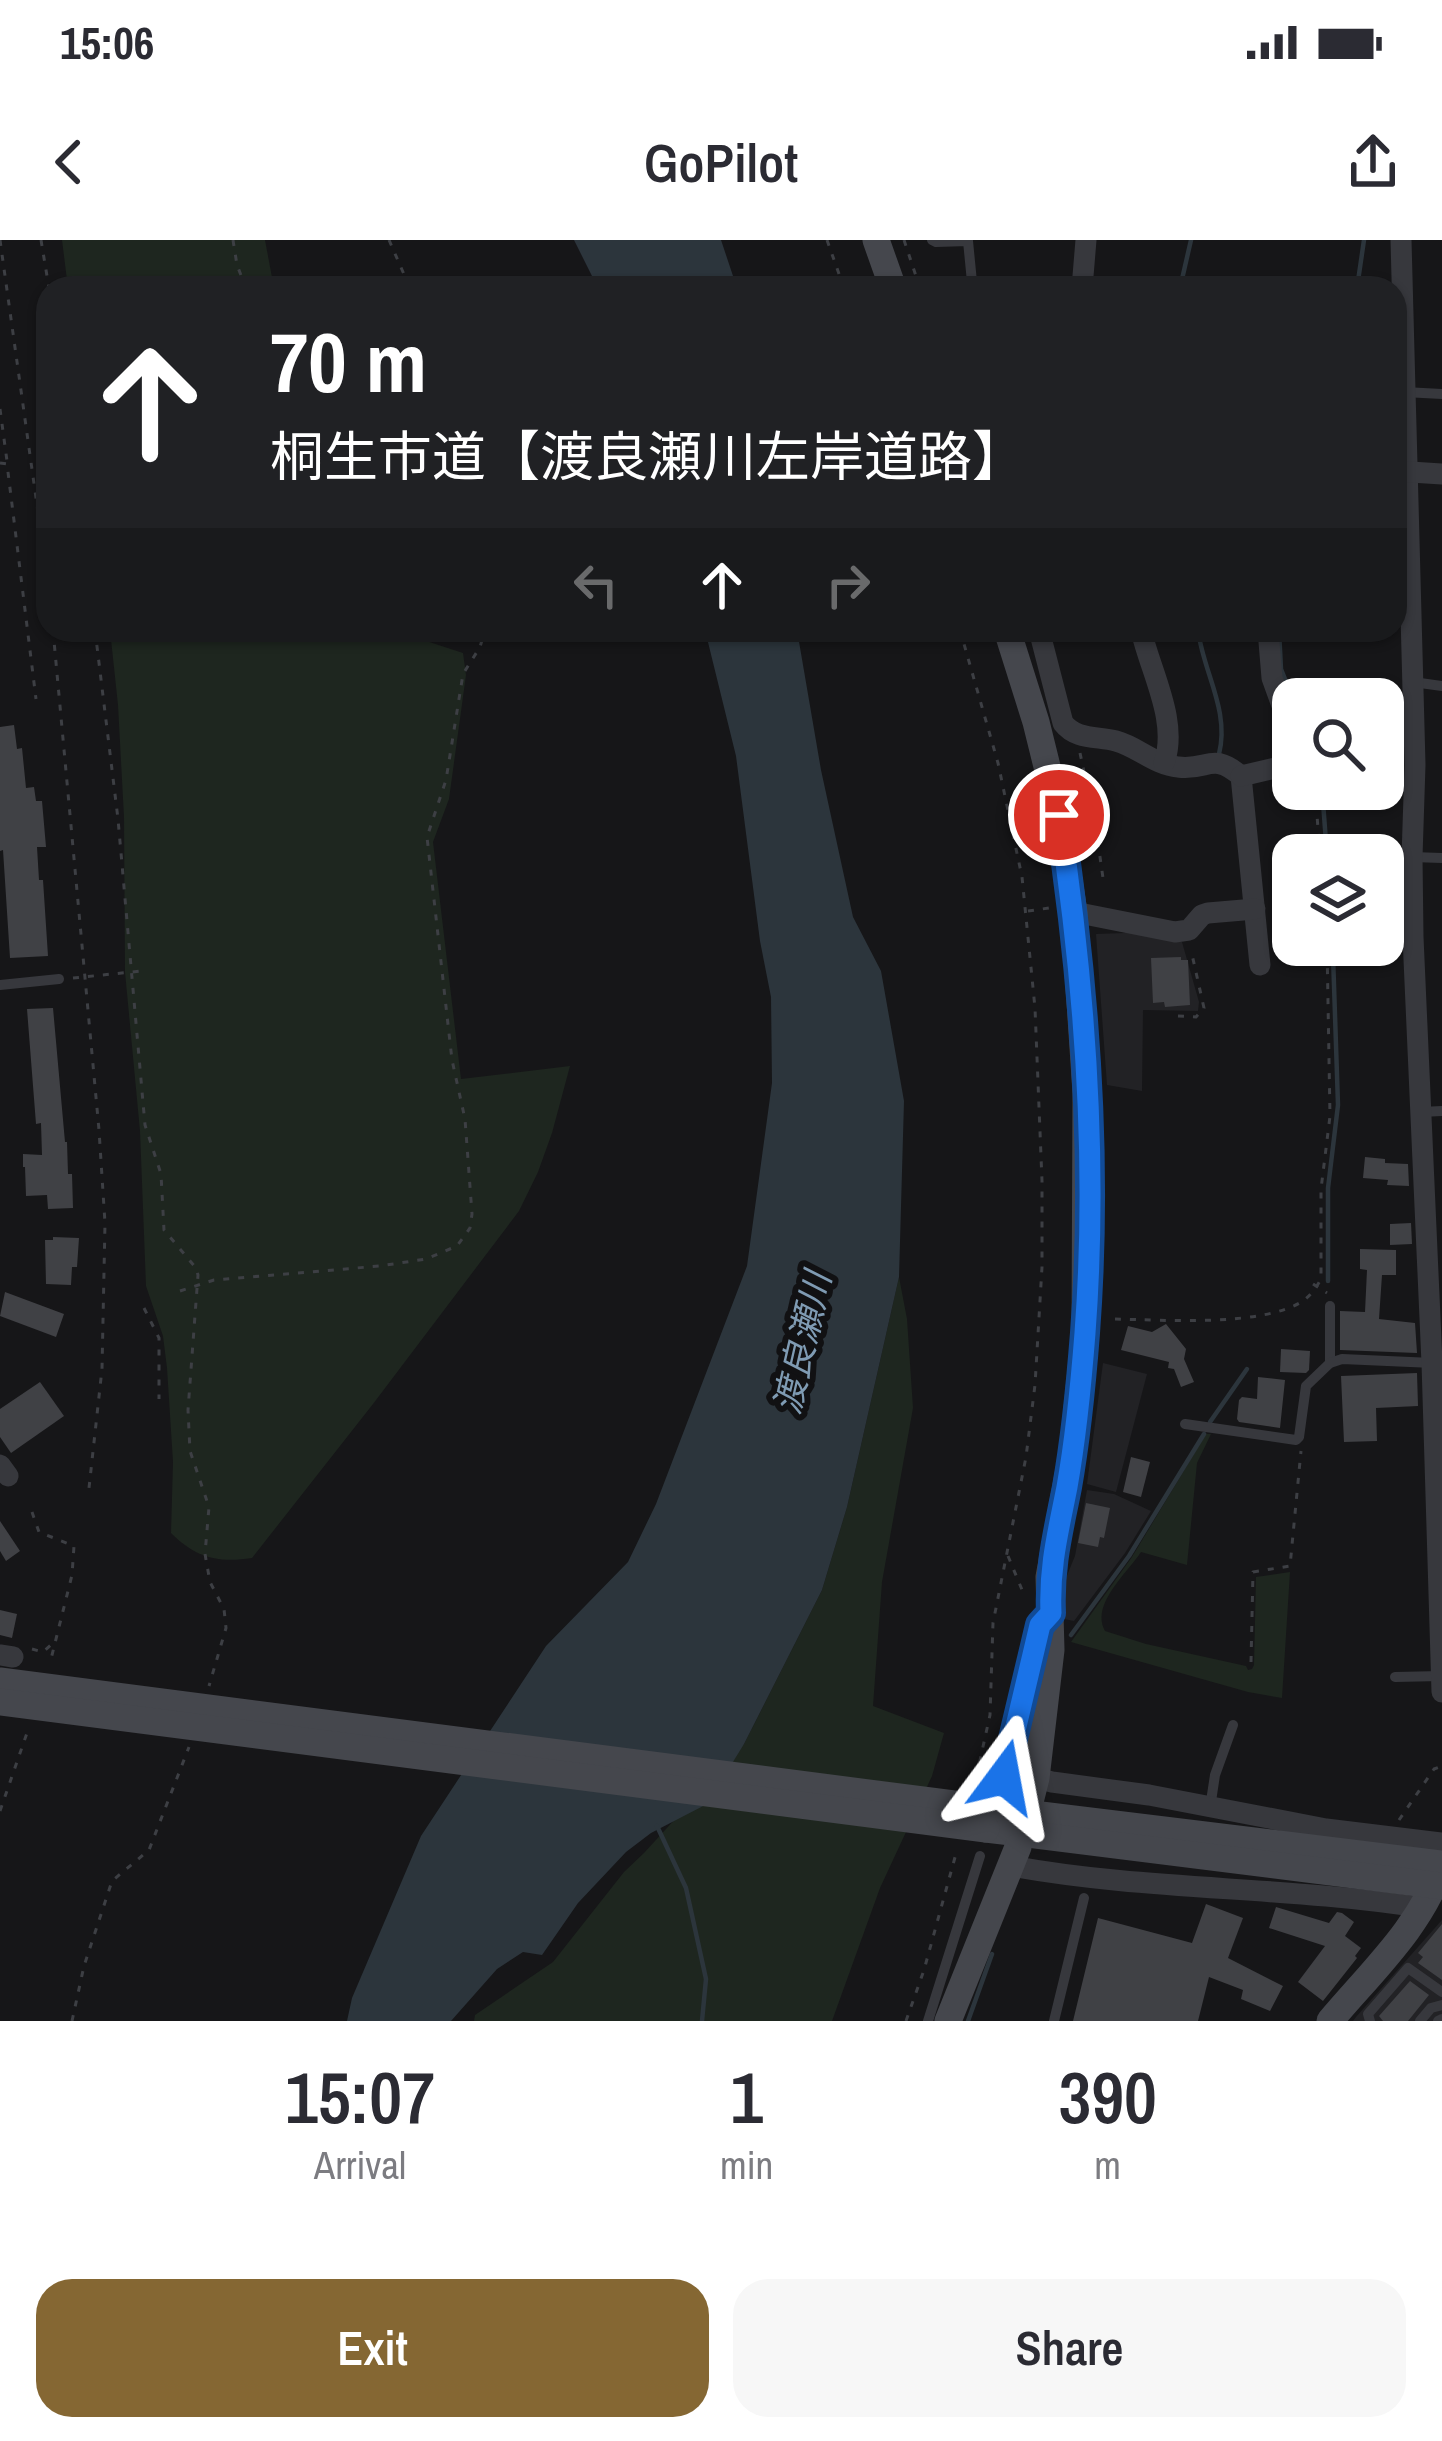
<!DOCTYPE html>
<html lang="en">
<head>
<meta charset="utf-8">
<style>
	:root { --surface:#fff; --page:#f7f7f7; --text:#2b2b33; --muted:#7c7c81; --accent:#856733 }
	body { margin:0; font-family:"Archivo Narrow","Noto Sans JP",sans-serif; background:var(--page); color:var(--text); height:100vh; display:flex; flex-direction:column; font-size:45px; white-space:nowrap }
	* { box-sizing:border-box; margin:0 }
	p { font-size:39px; color:var(--muted) }
	.icon { flex:none; width:66px; height:66px; fill:none; stroke:currentColor; stroke-width:2; stroke-linecap:round; stroke-linejoin:round }
	.map { position:relative; height:1781px; overflow:hidden }
	.panel { display:flex; flex-direction:column; background:var(--surface); flex:1 }
	.panel>* { flex:none }
	.guide { position:absolute; left:36px; top:36px; width:1371px; height:366px; border-radius:36px; box-shadow:0 3px 9px #0004; background:#202124; color:#fff; overflow:hidden }
	.controls { position:absolute; left:1272px; top:438px; display:grid; gap:24px }
	.controls a { display:grid; place-items:center; width:132px; height:132px; border-radius:24px; background:var(--surface); box-shadow:0 3px 9px #0004; font-size:60px }
	.pin { position:absolute; display:grid; place-items:center; width:102px; height:102px; color:#fff; margin:-51px; border:6px solid #fff; border-radius:50%; box-shadow:0 3px 12px #0007 }
	.me { position:absolute; width:132px; margin:-66px; rotate:13deg; stroke-linejoin:round; filter:drop-shadow(0 0 9px #0008) }
	.turn { display:flex; align-items:center; gap:42px; height:252px; padding:0 36px; font-size:54px }
	.turn .icon { width:156px; height:156px; stroke-width:2.5 }
	.turn b { display:block; font-size:84px; line-height:102px }
	.lanes { display:flex; align-items:center; height:114px; padding:0 36px; background:#0003; justify-content:center; gap:60px; direction:ltr }
	.lanes .off { opacity:.35 }
	.eta { display:flex; justify-content:space-evenly; align-items:center; height:204px; text-align:center }
	.eta b { font-size:72px; font-weight:600; line-height:84px }
	.primary-button { display:flex; gap:24px; margin-top:auto; padding:24px 36px }
	.primary-button a { flex:1; height:138px; border-radius:36px; background:var(--accent); color:#fff; font-size:48px; font-weight:600; line-height:138px; text-align:center }
	.primary-button a+a { background:var(--page); color:var(--text) }
	.status { display:flex; justify-content:space-between; align-items:center; height:84px; padding:0 60px; background:var(--surface); direction:ltr }
	.status svg { height:33px; fill:currentColor }
	header { display:flex; justify-content:space-between; align-items:center; height:156px; padding:0 36px; background:var(--surface); font-size:54px; font-weight:600 }
	.map>svg:first-child { display:block }
	.built { fill:#222225 }
	.green { fill:#1e261f }
	.water { fill:#2c353c }
	.lines { fill:none; stroke-linecap:round; stroke-linejoin:round }
	.stream { stroke:#2c353c; stroke-width:4.5 }
	.building { fill:#404145 }
	.path { stroke:#3d3f44; stroke-width:3; stroke-dasharray:6 9; stroke-linecap:butt }
	.lane { stroke:#37383d; stroke-width:10 }
	.street { stroke:#37383d; stroke-width:21 }
	.secondary { stroke:#45474d; stroke-width:27 }
	.secondary-bridge { stroke:#45474d; stroke-width:27 }
	.route-casing { stroke:#114b97; stroke-width:30 }
	.route { stroke:#1a73e8; stroke-width:21 }
	.labels { text-anchor:middle; dominant-baseline:central; stroke-width:12; stroke-linejoin:round; paint-order:stroke }
	.water-label { font-size:36px; font-style:italic; fill:#7f9bb3; stroke:#111113 }
</style>
</head>
<body>
<div class="status"><b>15:06</b><svg viewBox="0 0 49 12"><path d="M0 12V9h3v3zM5 12V6h3v6zM10 12V3h3v9zM15 12V0h3v12zM26 1h20v11H26zM47 4h2v5h-2z"/></svg></div>
<header><svg class="icon" aria-label="back" viewBox="0 0 24 24"><path d="M15 5l-7 7 7 7"/></svg>GoPilot<svg class="icon" aria-label="share" viewBox="0 0 24 24"><path d="M12 15V3M7 8l5-5 5 5M5 13v7h14v-7"/></svg></header>
<div class="map">
<svg width="1442" height="1781" viewBox="0 0 1442 1781">
	<rect width="100%" height="100%" fill="#161618"/>
	<!-- built -->
	<g class="built">
		<path d="M1127 689 1182 702 1199 762 1198 771 1143 770 1142 851 1107 845 1096 694 1125 693Z"/>
		<path d="M1103 1123 1147 1134 1116 1252 1087 1244Z"/>
		<path d="M1087 1250 1114 1254 1151 1271 1125 1313 1074 1381 1059 1378 1061 1350 1075 1316Z"/>
		<path d="M1442 1680V1781H1353L1356 1777Z"/>
	</g>
	<!-- green -->
	<g class="green">
		<path d="M62 0H265L274 48H68Z"/>
		<path d="M110 390H339L340 393 411 396 463 413 466 435 449 559 433 602 461 839 570 826 552 893 538 932 519 971 373 1164 252 1318C218 1323 196 1318 171 1293L173 1222 167 1128 163 1096 146 1046 140 891 125 732 124 577 118 465Z"/>
		<path d="M899 1037 907 1079 913 1168 882 1342 873 1466 944 1493 932 1536 880 1648 832 1781H474L475 1775 553 1722 624 1632 644 1613 744 1504 822 1350 847 1267Z"/>
		<path d="M1206 1194H1211L1197 1223 1187 1325 1141 1312C1127 1333 1090 1365 1105 1391L1146 1404 1246 1426 1248 1430 1252 1429 1254 1425 1256 1337 1290 1332 1282 1458 1248 1452 1071 1402 1132 1317Z"/>
	</g>
	<!-- water -->
	<g class="water">
		<path d="M574 0H721L737 48H598Z"/>
		<path d="M705 390H797L821 530 853 677 881 731 904 861 899 1037 847 1267 822 1350 744 1504 707 1564 651 1593 626 1612 578 1663 542 1715 523 1712 497 1729 451 1781H347L352 1758 421 1596 546 1406 628 1322 656 1264 747 1026 772 843 771 757 760 701 736 516Z"/>
	</g>
	<g class="lines">
		<!-- stream -->
		<g class="stream">
			<path d="M1180 48 1191 0"/>
			<path d="M1357 48 1364 0"/>
			<path d="M1198 390C1203 432 1230 470 1219 514"/>
			<path d="M1279 390 1281 429 1293 459"/>
			<path d="M1322 549 1327 615"/>
			<path d="M1328 1041V948L1338 865 1333 715"/>
			<path d="M1210 1182 1247 1129"/>
			<path d="M1071 1395 1129 1316 1204 1194"/>
			<path d="M657 1586 686 1648 706 1739 702 1781"/>
			<path d="M968 1781 992 1714"/>
		</g>
	</g>
	<!-- building -->
	<g class="building">
		<path d="M14 485 17 509 22 508 26 548 34 547 36 561H42L46 607H37L39 640H43L48 716 10 718 3 610 0 611V487Z"/>
		<path d="M1181 717V720H1188L1190 765 1165 767 1164 762 1153 763 1151 718Z"/>
		<path d="M53 768 65 902H67L68 934H72L73 968 48 969 47 955 26 956 25 927H23V914L42 915 41 883 36 884 27 769Z"/>
		<path d="M1365 917 1385 919V923L1408 924 1409 946 1387 945 1388 940 1363 938Z"/>
		<path d="M1411 983 1412 1004 1390 1005V984Z"/>
		<path d="M53 997 79 998 77 1027H72L71 1045 46 1044 45 1000H53Z"/>
		<path d="M1360 1009 1396 1010V1035H1382L1379 1079 1415 1083 1417 1113 1340 1110V1071L1365 1072 1367 1030 1360 1029Z"/>
		<path d="M5 1052 64 1074 56 1097 0 1076Z"/>
		<path d="M1166 1084 1186 1109 1184 1119 1194 1142 1181 1147 1174 1129 1168 1128 1169 1122 1121 1110 1128 1086 1152 1092Z"/>
		<path d="M1281 1109 1310 1111 1309 1130 1306 1133 1280 1132Z"/>
		<path d="M1417 1133 1418 1166 1376 1168 1377 1201 1344 1202 1341 1136Z"/>
		<path d="M1258 1137 1285 1140 1280 1188 1239 1182 1237 1179 1239 1160 1242 1157 1257 1159Z"/>
		<path d="M40 1142 64 1176 11 1213 0 1197V1169Z"/>
		<path d="M1131 1217 1150 1222 1141 1257 1123 1252Z"/>
		<path d="M1086 1263 1110 1268 1104 1298 1100 1297 1098 1307 1078 1303Z"/>
		<path d="M0 1281 20 1311 6 1321 0 1311Z"/>
		<path d="M0 1370 17 1374 12 1398 0 1395Z"/>
		<path d="M1206 1664 1243 1678 1228 1718 1283 1746 1270 1771 1241 1759 1243 1750 1209 1737 1198 1781H1073L1098 1678 1192 1703Z"/>
		<path d="M1276 1667 1329 1683 1337 1672 1342 1673 1354 1682 1345 1696 1361 1708 1355 1716 1357 1718 1323 1761 1298 1742 1325 1706 1269 1688Z"/>
		<path d="M1442 1684V1740L1418 1723 1423 1717 1418 1713Z"/>
		<path d="M1410 1741 1429 1755 1408 1781H1383L1379 1776Z"/>
	</g>
	<g class="lines">
		<!-- path -->
		<g class="path">
			<path d="M0 0 48 344"/>
			<path d="M41 0 49 48"/>
			<path d="M233 0 237 25 246 48"/>
			<path d="M389 0 410 48"/>
			<path d="M827 0 844 48"/>
			<path d="M904 0 920 48"/>
			<path d="M0 169 7 221"/>
			<path d="M38 197 48 196"/>
			<path d="M0 223 7 224 36 459"/>
			<path d="M53 390 99 890 105 983 102 1129 89 1248"/>
			<path d="M95 390 118 579 145 885 161 934 164 990 196 1028 198 1035 188 1170 190 1211 209 1267 205 1314 210 1342 224 1369 226 1388 209 1446"/>
			<path d="M960 390 998 523 1022 637 1035 768 1042 941V1027L1035 1145 1026 1217 993 1383 990 1475 975 1543"/>
			<path d="M1080 513 1096 589 1103 638"/>
			<path d="M1315 549 1320 615"/>
			<path d="M1028 671 1049 668"/>
			<path d="M1331 709H1339L1345 705"/>
			<path d="M73 738 142 731"/>
			<path d="M1178 776 1196 777 1204 768 1191 710"/>
			<path d="M1313 1044 1327 1053"/>
			<path d="M180 1051 214 1040 380 1026 426 1019 457 1006 470 988 472 974 465 879 452 820 427 597 446 540 463 434 480 407 485 390"/>
			<path d="M144 1068 159 1098V1159"/>
			<path d="M1115 1079C1164 1080 1262 1087 1303 1061 1311 1055 1316 1048 1321 1039V949L1330 876 1327 705"/>
			<path d="M32 1272 39 1292 74 1306 72 1335 50 1423"/>
			<path d="M1008 1316 1025 1357"/>
			<path d="M32 1409 43 1412 54 1402"/>
			<path d="M1251 1422 1253 1332 1290 1326 1301 1211"/>
			<path d="M0 1571 28 1490"/>
			<path d="M1399 1580 1434 1529 1442 1526"/>
			<path d="M72 1781 84 1726 112 1641 149 1610 189 1507"/>
			<path d="M906 1781 924 1730 957 1610"/>
		</g>
		<!-- lane -->
		<g class="lane">
			<path d="M932 0 936 2 968 1 972 42"/>
			<path d="M1404 152 1442 154"/>
			<path d="M1413 442 1442 446"/>
			<path d="M1412 617 1442 618"/>
			<path d="M1383 697H1413"/>
			<path d="M0 745 59 739"/>
			<path d="M1421 872 1442 871"/>
			<path d="M1330 1123V1066"/>
			<path d="M1185 1184 1296 1200 1299 1197 1306 1146 1330 1123 1342 1119 1433 1123"/>
			<path d="M1395 1437 1441 1436"/>
			<path d="M1004 1537 1040 1388"/>
			<path d="M1210 1568 1215 1535 1233 1485"/>
			<path d="M928 1781 980 1616"/>
			<path d="M1054 1781 1084 1658"/>
			<path d="M1370 1781 1368 1774 1408 1728 1442 1752"/>
			<path d="M1420 1781 1431 1768 1442 1765"/>
			<path d="M1438 1781 1442 1779"/>
		</g>
		<!-- street -->
		<g class="street">
			<path d="M1401 0 1415 525 1412 617 1413 697 1432 1123 1442 1452"/>
			<path d="M1082 48 1086 0"/>
			<path d="M1395 231 1442 234"/>
			<path d="M1039 390 1063 483C1076 500 1097 496 1116 501 1138 507 1155 525 1178 527 1209 531 1211 511 1241 536L1260 725"/>
			<path d="M1141 390C1150 431 1179 481 1164 523"/>
			<path d="M1268 390 1272 438 1293 496"/>
			<path d="M1241 536 1293 524"/>
			<path d="M1074 672 1175 692 1189 690 1202 675 1208 673 1255 669"/>
			<path d="M0 1225 8 1236"/>
			<path d="M0 1415 13 1417"/>
			<path d="M1036 1538 1052 1542 1149 1555 1326 1589 1442 1603"/>
			<path d="M1011 1626C1147 1651 1287 1646 1424 1668"/>
		</g>
		<!-- secondary -->
		<g class="secondary">
			<path d="M876 0 893 48"/>
			<path d="M1007 390 1036 482 1059 575 1074 672 1086 853 1085 1090 1073 1208 1049 1337 1051 1410 1036 1538 1031 1558"/>
			<path d="M993 1569 1442 1624C1422 1686 1371 1732 1330 1781"/>
			<path d="M986 1589 1442 1646"/>
			<path d="M948 1781 1018 1607"/>
		</g>
		<!-- secondary-bridge -->
		<g class="secondary-bridge">
			<path d="M0 1441 993 1569"/>
			<path d="M0 1462 986 1589"/>
		</g>
	</g>
	<g class="lines">
		<!-- route casing -->
		<g class="route-casing">
			<path id="route" d="M1004 1537 1040 1385 1051 1373C1049 1326 1058 1293 1067 1247 1076 1196 1081 1145 1085 1093 1098 921 1085 745 1059 575"/>
		</g>
		<!-- route -->
		<use href="#route" class="route"/>
	</g>
	<g class="labels">
		<!-- water labels -->
		<g class="water-label">
			<text transform="translate(802 1103) rotate(-77)">渡良瀬川</text>
		</g>
	</g>
</svg>
<div class="controls">
<a><svg class="icon" aria-label="search" viewBox="0 0 24 24"><circle cx="10" cy="10" r="6"/><path d="M15 15l6 6"/></svg></a>
<a><svg class="icon" aria-label="layers" viewBox="0 0 24 24"><path d="M12 4l9 5-9 5-9-5zM3 14l9 5 9-5"/></svg></a>
</div>
<div class="pin" style="left:1059px;top:575px;background:#d93025"><svg class="icon" aria-label="arrive" viewBox="0 0 24 24"><path d="M6 21V4h12l-3 4 3 4H6"/></svg></div>
<svg class="me" style="left:1004px;top:1537px" viewBox="-20 -20 40 40"><path d="M0-17L14 15 0 8-14 15z" fill="#1a73e8" stroke="#fff" stroke-width="4"/></svg>
<div class="guide">
<div class="turn"><svg class="icon" aria-label="ahead" viewBox="0 0 24 24"><path d="M12 20V5M6 11l6-6 6 6"/></svg><div><b>70 m</b>桐生市道【渡良瀬川左岸道路】</div></div>
<div class="lanes"><svg class="icon off" aria-label="left" viewBox="0 0 24 24"><path d="M17 20v-9H6M10 6l-5 5 5 5"/></svg><svg class="icon" aria-label="ahead" viewBox="0 0 24 24"><path d="M12 20V5M6 11l6-6 6 6"/></svg><svg class="icon off" aria-label="right" viewBox="0 0 24 24"><path d="M7 20v-9h11M14 6l5 5-5 5"/></svg></div>
</div>
</div>
<section class="panel">
<div class="eta">
<div><b>15:07</b><p>Arrival</p></div>
<div><b>1</b><p>min</p></div>
<div><b>390</b><p>m</p></div>
</div>
<div class="primary-button"><a>Exit</a><a>Share</a></div>
</section>
</body>
</html>
